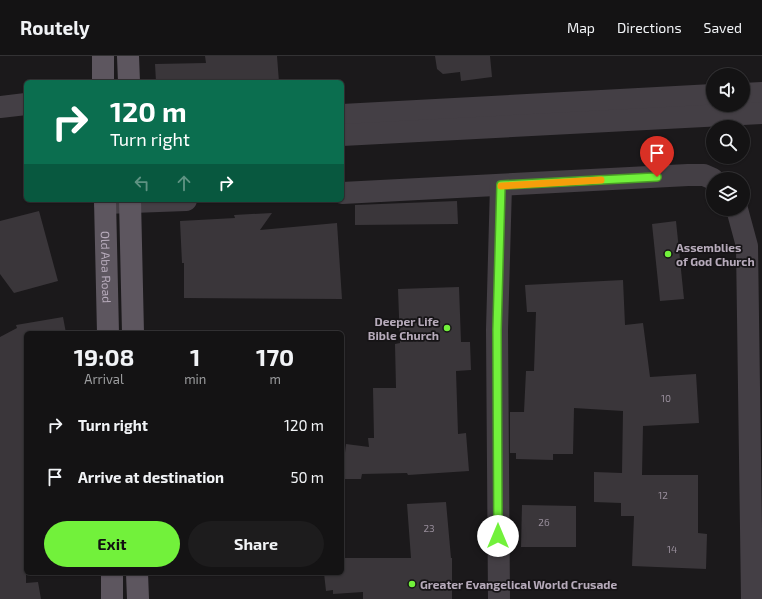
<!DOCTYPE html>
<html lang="en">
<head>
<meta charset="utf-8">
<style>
	:root { --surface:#141314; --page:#1d1c1d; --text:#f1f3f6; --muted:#9d9ea0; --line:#333234; --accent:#72f13b }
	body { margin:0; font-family:"Exo 2",sans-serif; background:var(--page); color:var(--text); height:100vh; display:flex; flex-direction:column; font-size:15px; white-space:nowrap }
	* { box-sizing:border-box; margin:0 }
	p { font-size:13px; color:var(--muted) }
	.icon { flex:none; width:22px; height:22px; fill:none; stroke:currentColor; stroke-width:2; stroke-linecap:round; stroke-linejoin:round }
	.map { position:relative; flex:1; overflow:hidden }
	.drawer { position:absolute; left:24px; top:275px; width:320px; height:244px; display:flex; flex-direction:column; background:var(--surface); border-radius:6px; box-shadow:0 1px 3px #0004,0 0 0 1px var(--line) }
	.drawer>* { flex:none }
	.guide { position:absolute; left:24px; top:24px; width:320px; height:122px; border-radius:6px; box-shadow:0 1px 3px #0004,0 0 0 1px var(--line); background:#0b6e4f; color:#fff; overflow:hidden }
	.controls { position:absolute; left:706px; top:12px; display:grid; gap:8px }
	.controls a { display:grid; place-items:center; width:44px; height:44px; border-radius:50%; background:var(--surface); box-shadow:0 1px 3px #0004,0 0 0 1px var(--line); font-size:20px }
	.pin { position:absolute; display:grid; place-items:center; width:34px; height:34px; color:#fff; margin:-41px -17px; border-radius:50% 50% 50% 0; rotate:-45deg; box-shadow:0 0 4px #0007 }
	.pin .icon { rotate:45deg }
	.me { position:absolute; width:44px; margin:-22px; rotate:0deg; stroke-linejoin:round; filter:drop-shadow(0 0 3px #0008) }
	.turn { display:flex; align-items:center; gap:14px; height:84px; padding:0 20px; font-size:18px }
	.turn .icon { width:52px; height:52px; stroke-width:2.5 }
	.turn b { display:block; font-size:28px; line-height:34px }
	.lanes { display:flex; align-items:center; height:38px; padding:0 20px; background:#0003; justify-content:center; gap:20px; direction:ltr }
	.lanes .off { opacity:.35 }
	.eta { display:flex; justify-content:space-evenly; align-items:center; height:68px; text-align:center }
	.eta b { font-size:24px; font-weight:700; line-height:28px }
	.primary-button { display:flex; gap:8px; margin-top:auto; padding:8px 20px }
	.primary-button a { flex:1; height:46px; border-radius:24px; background:var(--accent); color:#111; font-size:16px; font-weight:700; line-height:46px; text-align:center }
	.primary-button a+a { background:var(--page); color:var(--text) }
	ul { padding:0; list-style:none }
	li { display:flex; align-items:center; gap:12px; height:52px; padding:0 20px }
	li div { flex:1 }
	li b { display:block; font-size:15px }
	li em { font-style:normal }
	header { display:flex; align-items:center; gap:24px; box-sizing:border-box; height:56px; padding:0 20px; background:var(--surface); border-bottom:1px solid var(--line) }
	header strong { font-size:19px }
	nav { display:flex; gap:22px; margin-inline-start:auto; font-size:14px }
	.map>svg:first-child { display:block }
	.building { fill:#3a363a }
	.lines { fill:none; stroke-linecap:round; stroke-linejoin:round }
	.minor { stroke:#443f45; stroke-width:22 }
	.major { stroke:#5d565f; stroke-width:22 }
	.route-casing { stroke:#4a9d26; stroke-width:10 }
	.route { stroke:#72f13b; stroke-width:7 }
	.slow { stroke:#f59e0b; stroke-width:7 }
	.poi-dot { fill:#72f13b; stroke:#161416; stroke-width:1.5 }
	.labels { text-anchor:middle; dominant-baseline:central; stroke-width:3.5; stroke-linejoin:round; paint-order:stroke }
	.number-label { font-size:10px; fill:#988e9b }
	.poi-label { font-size:12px; font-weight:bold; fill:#b7abbb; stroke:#161416; text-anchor:start }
	.street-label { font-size:12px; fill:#b7abbb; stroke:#161416 }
</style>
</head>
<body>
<header>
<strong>Routely</strong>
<nav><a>Map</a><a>Directions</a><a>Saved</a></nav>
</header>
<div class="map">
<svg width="762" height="543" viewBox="0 0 762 543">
	<rect width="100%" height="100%" fill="#1b191b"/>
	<!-- building -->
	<g class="building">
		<path d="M205 0H277L279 26H156L155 8 206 7Z"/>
		<path d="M435 0H490L492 21 461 25 460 16 443 18 437 13Z"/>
		<path d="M457 145 458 168 355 169V149Z"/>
		<path d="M39 155 58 225 14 237 0 218V165Z"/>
		<path d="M272 157 260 174 337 167 342 243 184 242V207H182L180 165 235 162 234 159Z"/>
		<path d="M676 165 684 243 660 245 652 168Z"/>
		<path d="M623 224 625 269 643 267 650 321 696 318 699 367 643 370 642 419H698V477L707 478 706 513 632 510 634 460H621V447L594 446V416L622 417 623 355 574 352 573 398H553V404L516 403V397H510V356H524L526 315H534L536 256H527L525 229Z"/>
		<path d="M459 231 461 286H470L471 314 456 315 458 378 466 377 469 415 408 419 407 417 362 418 361 423H342L346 388 369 391 368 382H374L373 332H396L395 288 400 287 398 233Z"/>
		<path d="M63 261 66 277H26V527L38 526 41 543H0V281L17 272 16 269Z"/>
		<path d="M446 446 451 502H452V543H363V536L333 538V534L326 535 324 517H342V502H411L407 448Z"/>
		<path d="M522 449 576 450V491H521Z"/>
	</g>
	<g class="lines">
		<!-- minor -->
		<g class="minor">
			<path d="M743 38 762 37"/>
			<path d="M0 51 26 48"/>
			<path d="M342 59 713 39"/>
			<path d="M342 79 762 57"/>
			<path d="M342 137 688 119H704L713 123"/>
			<path d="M105 147 186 144"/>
			<path d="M737 153 747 190 752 543"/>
			<path d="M499 543 497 274 501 129"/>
		</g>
		<!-- major -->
		<g class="major">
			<path d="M103 0V26"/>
			<path d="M128 0 129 26"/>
			<path id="s1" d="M105 144 108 277"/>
			<path d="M130 144 133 277"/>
			<path d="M112 517V543"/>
			<path d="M137 517 138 543"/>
		</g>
	</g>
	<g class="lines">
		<!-- route casing -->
		<g class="route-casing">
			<path id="route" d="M498 480 497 274 501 129 657 121"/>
		</g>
		<!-- route -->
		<use href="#route" class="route"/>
		<!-- slow -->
		<path class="slow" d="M501 130 601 124"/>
	</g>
	<!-- markers -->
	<g class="poi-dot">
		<circle cx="668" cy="198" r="4"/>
		<circle cx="447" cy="272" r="4"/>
		<circle cx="412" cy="528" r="4"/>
	</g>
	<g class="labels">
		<!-- number labels -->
		<g class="number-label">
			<text x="666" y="342">10</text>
			<text x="663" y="439">12</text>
			<text x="544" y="466">26</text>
			<text x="429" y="472">23</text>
			<text x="672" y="493">14</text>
		</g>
		<!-- poi labels -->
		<g class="poi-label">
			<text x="676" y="191">Assemblies<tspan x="676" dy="14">of God Church</tspan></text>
			<text x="439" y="265" text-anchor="end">Deeper Life<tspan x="439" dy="14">Bible Church</tspan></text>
			<text x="420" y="528">Greater Evangelical World Crusade</text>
		</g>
		<!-- street labels -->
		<g class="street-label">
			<text stroke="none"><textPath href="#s1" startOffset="67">Old Aba Road</textPath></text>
		</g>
	</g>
</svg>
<div class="controls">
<a><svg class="icon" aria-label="sound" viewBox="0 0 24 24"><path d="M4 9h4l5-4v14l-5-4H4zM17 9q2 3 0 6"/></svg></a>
<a><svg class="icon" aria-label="search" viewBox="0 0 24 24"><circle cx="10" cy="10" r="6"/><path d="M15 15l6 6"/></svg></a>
<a><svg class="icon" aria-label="layers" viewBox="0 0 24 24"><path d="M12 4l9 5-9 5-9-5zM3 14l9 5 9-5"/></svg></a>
</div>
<div class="pin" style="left:657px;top:121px;background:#d93025"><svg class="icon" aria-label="arrive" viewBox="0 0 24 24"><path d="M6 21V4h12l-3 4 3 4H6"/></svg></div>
<svg class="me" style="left:498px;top:480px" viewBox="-20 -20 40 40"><circle r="19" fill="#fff"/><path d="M0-13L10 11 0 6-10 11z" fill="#72f13b"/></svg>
<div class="guide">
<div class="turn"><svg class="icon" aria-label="right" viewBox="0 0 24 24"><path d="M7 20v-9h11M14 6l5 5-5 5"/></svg><div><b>120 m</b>Turn right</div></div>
<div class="lanes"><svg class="icon off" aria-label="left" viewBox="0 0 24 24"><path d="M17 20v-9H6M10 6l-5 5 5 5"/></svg><svg class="icon off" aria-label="ahead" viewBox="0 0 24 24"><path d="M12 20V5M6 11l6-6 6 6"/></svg><svg class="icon" aria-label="right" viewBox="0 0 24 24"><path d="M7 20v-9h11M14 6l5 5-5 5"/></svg></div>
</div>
<section class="drawer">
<div class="eta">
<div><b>19:08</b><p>Arrival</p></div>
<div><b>1</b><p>min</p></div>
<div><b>170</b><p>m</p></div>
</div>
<ul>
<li><svg class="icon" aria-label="right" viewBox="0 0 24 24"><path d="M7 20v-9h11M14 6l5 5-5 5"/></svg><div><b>Turn right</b></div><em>120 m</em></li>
<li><svg class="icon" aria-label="arrive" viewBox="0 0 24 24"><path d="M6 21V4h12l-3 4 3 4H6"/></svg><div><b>Arrive at destination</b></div><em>50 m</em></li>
</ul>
<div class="primary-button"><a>Exit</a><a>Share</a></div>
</section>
</div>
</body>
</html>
